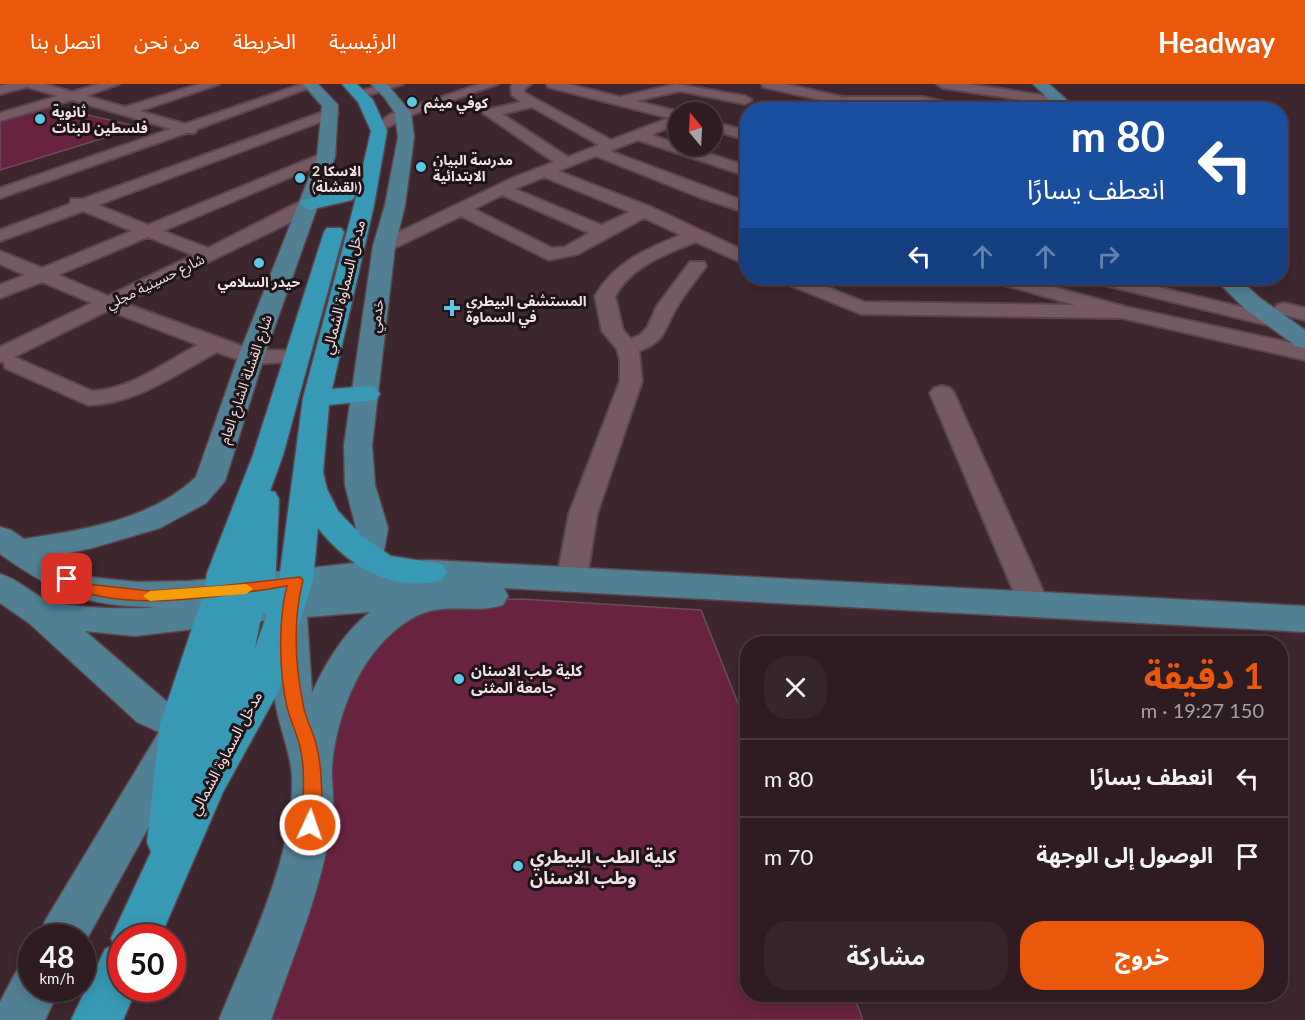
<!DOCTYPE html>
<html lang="ar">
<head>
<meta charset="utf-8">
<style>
	:root { --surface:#2e1c22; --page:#36252a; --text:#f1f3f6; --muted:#a7a1a5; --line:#493a40; --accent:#ea580c }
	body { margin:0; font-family:Lato,"Noto Sans Arabic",sans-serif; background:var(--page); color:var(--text); direction:rtl; height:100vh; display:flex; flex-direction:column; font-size:22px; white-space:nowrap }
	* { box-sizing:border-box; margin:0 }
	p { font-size:20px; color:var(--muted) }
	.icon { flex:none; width:33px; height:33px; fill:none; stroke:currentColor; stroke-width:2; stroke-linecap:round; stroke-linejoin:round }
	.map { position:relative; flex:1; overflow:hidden; direction:ltr }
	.panel { position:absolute; left:740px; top:552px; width:548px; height:366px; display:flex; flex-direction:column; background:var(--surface); border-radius:24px; box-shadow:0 3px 15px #0003,0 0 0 2px var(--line); direction:rtl }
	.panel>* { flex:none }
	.hud { position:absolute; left:740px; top:18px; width:548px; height:183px; border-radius:24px; box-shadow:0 3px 15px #0003,0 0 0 2px var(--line); direction:rtl; background:#1a4fa0; color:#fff; overflow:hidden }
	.needle { width:39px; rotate:342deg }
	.fabs { position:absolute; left:668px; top:18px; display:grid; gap:12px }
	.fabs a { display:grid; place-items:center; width:54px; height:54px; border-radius:50%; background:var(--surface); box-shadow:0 3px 15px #0003,0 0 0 2px var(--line); font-size:30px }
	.speed { position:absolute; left:18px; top:840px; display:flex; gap:12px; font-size:30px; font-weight:700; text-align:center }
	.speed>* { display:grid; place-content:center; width:78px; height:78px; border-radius:50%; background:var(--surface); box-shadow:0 3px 15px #0003,0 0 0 2px var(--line); line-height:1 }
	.speed small { font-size:15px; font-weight:400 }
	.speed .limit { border:9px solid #d22; background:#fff; color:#111 }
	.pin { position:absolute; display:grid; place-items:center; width:51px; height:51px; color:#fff; margin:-26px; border-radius:12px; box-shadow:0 3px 9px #0006 }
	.me { position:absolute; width:66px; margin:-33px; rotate:3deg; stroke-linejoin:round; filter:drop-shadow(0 0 4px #0008) }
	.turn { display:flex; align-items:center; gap:21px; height:126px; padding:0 24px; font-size:27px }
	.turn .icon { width:78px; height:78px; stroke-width:2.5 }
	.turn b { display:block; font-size:42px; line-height:51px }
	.lanes { display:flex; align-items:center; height:57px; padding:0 24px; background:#0003; justify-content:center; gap:30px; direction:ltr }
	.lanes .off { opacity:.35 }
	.round { display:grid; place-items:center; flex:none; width:63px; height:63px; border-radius:24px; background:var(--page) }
	.summary { display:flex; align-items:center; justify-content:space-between; height:102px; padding:0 24px }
	h1 { font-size:36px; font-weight:700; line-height:45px; color:var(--accent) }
	.action { display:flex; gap:12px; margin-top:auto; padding:12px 24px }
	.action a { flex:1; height:69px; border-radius:24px; background:var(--accent); color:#fff; font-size:24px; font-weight:700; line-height:69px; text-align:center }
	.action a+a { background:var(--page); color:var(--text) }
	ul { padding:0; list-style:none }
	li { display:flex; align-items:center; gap:18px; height:78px; padding:0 24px; border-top:2px solid var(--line) }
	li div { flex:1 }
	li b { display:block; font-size:22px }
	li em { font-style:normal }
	header { display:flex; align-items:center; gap:36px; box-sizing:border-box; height:84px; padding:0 30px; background:var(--accent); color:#fff }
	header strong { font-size:28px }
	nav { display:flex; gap:33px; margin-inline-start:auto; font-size:21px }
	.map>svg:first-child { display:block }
	.building { fill:#682340; stroke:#684e57; stroke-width:1.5 }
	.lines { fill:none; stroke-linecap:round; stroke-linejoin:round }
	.minor-casing { stroke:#59464d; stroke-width:4 }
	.major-casing { stroke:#59464d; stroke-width:3 }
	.highway-casing { stroke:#59464d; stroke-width:3 }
	.minor { fill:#765a63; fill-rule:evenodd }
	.major { fill:#518094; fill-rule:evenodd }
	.highway { fill:#3899b5; fill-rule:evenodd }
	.route { fill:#ea580c; stroke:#983908; stroke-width:1.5 }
	.slow { fill:#f59e0b }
	.poi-dot { fill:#5cc7e7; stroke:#1e1316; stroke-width:2 }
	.labels { text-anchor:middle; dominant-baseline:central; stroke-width:6; stroke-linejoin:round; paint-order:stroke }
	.far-poi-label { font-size:14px; font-weight:bold; fill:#f1e1e6; stroke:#1e1316; text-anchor:start }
	.far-street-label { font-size:14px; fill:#f1e1e6; stroke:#1e1316 }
	.street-label { font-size:15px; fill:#f1e1e6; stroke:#1e1316 }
	.poi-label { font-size:15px; font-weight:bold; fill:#f1e1e6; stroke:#1e1316; text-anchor:start }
	.near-poi-label { font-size:18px; font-weight:bold; fill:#f1e1e6; stroke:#1e1316; text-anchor:start }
</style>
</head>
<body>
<header>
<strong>Headway</strong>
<nav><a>الرئيسية</a><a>الخريطة</a><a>من نحن</a><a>اتصل بنا</a></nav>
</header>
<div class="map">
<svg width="1305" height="936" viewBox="0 0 1305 936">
	<rect width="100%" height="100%" fill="#3e262e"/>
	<!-- building -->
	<g class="building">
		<path d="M49 22 140 43 0 86V36Z"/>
		<path d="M522 515 701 526 747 642V910H853L863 936H253L316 661 360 570 419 516Z"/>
	</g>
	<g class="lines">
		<!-- minor casing -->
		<g class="minor-casing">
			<g id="minor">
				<path d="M8 0H45L72 8 99 0H119L86 12 125 23 200 0H219L140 27 185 40 302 0 317 1 197 45 195 49H186L0 114V104L171 45 72 16 0 37V29L58 12 27 3 0 10V2Z"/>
				<path d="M382 0H403L360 14 353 10Z"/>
				<path d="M480 0H498L416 29 378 48 371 44 391 30Z"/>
				<path d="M513 0H531L524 5 525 9 611 56 669 34 548 3 547 0H568L620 13 676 0 745 12 752 16 745 20 680 7 636 17 681 28H678V40L651 51 747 82V92L638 56 610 67 747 118V129L699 113 596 72 558 87 651 123 747 168V181L696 158C665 170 632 182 615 212L623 246 631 255 640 251 647 244 657 222 690 178H704L706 182C697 195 686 208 678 221 663 245 668 256 639 267L642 297 597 430 587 494 582 501 572 504 562 501 557 494 569 430 620 297V276L617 265 602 247 595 212C615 178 646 165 681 151L644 134 578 170 549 176 461 132 390 166 384 167 375 162 378 158 515 93 554 78 483 29 485 26 521 18 512 11 511 3ZM532 23 599 61 568 73 502 30ZM544 93 630 128 601 141 515 105ZM502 111 589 149 565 163 552 164 474 125Z"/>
				<path d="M762 0H785L843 13H924L978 26H948L924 21H843L763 3Z"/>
				<path d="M937 0H968L1061 14 1068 18 1061 22 943 4Z"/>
				<path d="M331 25 338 29 336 32 98 121 148 141 321 70H331L334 73 331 76 163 147 208 164 303 116H315L317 120 293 137 119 221 132 222 253 266 306 267 309 272 306 277 251 280 217 268C176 290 136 320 88 321L5 284 4 277 0 278V263L92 219 42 198 0 214V201L25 191 0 180V167L42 184 132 147 83 127 0 157V146L70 120 71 115H83ZM148 153 193 171 108 212 58 191ZM117 222 115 226 118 230 198 261C165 278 130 306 92 307L14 273Z"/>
				<path d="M711 37 747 47V56L711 46Z"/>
				<path d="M779 194H805L864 218 1075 221 994 198 991 194H1021L1126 223 1305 262V276L1122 234 861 230 782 198Z"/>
				<path d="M1089 194H1121L1286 234 1289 238 1286 242 1279 244 1092 198Z"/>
				<path d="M1284 219 1305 224V236L1277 229 1274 225 1277 221Z"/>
				<path d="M942 302 950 304 954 309 1049 520 1045 528 1034 531 1023 528 1019 520 930 309 934 304Z"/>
			</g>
		</g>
		<!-- major casing -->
		<g class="major-casing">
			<g id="major">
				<path d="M303 0H318L338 21 335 73 264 273 225 397 206 419 160 444 92 464 51 473 89 493 138 498 190 497 355 479 351 474 356 444 345 401 344 361 373 162 385 121 398 53 395 29 384 13 371 0H387L411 29 414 53 405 121 395 162 372 361 375 401 388 444 382 478 430 476 1305 522V548L504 504 508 512 503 521C470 531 443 516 411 535 362 564 337 628 332 682 331 695 334 709 333 723 332 744 327 765 322 785 309 837 288 886 271 936H219C248 863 295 773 292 693 291 669 280 646 276 622 270 594 271 565 271 536L135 552 85 547 165 616 194 628 200 640 191 666 82 864V854H38L45 837 159 648 137 638 29 539 0 519V490C19 495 31 510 49 517 66 524 137 526 156 523 87 523 55 509 0 470V443L11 446 24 455C83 446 151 436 196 393L238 273 317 73 322 22ZM370 528C344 548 325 580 312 609L307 533Z"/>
				<path d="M1033 0H1049L1078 26H1060Z"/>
				<path d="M1214 194H1238L1260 214 1305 246V264L1296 262 1244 224Z"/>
				<path d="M32 880V904H60L45 936H0V918L17 886Z"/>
			</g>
		</g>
		<!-- highway casing -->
		<g class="highway-casing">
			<g id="highway">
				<path d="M342 0H357L373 16 387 47 374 121 332 305 367 302 376 304 380 310 376 316 329 321 323 388 327 405 338 427 363 453 391 472 442 480 447 488 442 496C393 510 347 481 318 444L313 496 277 610 223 708 160 854H122V904H137L123 936H71L105 865 114 861 111 854 151 768 147 758 160 640 204 508 207 489 253 371 324 148 327 144H341L344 148 283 371 270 407 275 408 279 415 275 506 279 496 303 314 354 121 371 47 358 18ZM262 529 267 530 255 564Z"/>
				<path d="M345 106 352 108 355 112 352 116 309 126 299 120 302 116Z"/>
			</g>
		</g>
		<!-- minor -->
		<use href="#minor" class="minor"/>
		<!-- major -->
		<use href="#major" class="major"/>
		<!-- highway -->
		<use href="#highway" class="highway"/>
	</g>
	<!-- route -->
	<path class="route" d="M67 490 87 500 150 507 221 502 300 493 303 496C293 536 295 580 303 620 305 634 313 647 316 660 322 681 325 728 316 747L310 750 304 747 301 741C303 715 306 689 300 663 297 649 290 636 287 623 279 588 278 536 287 502 223 512 120 531 62 499V491Z"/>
	<!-- slow -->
	<path class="slow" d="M246 500 253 505 246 510 150 517 143 512 150 507Z"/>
	<!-- markers -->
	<g class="poi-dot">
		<circle cx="412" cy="18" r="6"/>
		<circle cx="40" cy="35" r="6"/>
		<circle cx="421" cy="83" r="6"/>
		<circle cx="300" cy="94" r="6"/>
		<circle cx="259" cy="179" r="6"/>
		<path d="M449 215h6v6h6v6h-6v6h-6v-6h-6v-6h6z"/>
		<circle cx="459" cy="595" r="6"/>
		<circle cx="518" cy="782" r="6"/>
	</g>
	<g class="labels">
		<!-- far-poi labels -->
		<g class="far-poi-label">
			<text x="424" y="18">كوفي ميثم</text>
			<text x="52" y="27">ثانوية<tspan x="52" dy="16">فلسطين للبنات</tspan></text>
			<text x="433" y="75">مدرسة البيان<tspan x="433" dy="16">الابتدائية</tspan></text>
			<text x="312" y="86">الاسكا 2<tspan x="312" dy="16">(القشلة)</tspan></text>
			<text x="259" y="197" text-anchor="middle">حيدر السلامي</text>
			<text x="466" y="216">المستشفى البيطري<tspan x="466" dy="16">في السماوة</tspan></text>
		</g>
		<!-- far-street labels -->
		<g class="far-street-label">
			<text transform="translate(155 197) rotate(-26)">شارع حسينية مجلي</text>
			<text transform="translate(376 232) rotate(-83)">خدمي</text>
			<text transform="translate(245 295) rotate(-71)">شارع القشلة الشارع العام</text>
		</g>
		<!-- street labels -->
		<g class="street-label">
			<text transform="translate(343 203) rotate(-76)">مدخل السماوة الشمالي</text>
			<text transform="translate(225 669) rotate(-62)">مدخل السماوة الشمالي</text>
		</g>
		<!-- poi labels -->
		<g class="poi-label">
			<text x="471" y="586">كلية طب الاسنان<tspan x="471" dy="17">جامعة المثنى</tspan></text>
		</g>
		<!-- near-poi labels -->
		<g class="near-poi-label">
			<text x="530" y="772">كلية الطب البيطري<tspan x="530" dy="21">وطب الاسنان</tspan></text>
		</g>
	</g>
</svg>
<div class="fabs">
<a><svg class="needle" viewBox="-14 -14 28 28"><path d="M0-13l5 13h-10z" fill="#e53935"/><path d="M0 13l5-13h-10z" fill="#a7a1a5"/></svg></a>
</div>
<div class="speed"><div>48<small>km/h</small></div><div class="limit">50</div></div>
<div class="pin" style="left:67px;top:495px;background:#d93025"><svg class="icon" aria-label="arrive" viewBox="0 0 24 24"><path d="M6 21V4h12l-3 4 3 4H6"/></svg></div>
<svg class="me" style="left:310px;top:741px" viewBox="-20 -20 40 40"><circle r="17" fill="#ea580c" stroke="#fff" stroke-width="3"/><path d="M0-11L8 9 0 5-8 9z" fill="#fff"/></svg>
<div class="hud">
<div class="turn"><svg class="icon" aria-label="left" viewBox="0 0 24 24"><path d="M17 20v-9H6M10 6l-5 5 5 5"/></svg><div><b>80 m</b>انعطف يسارًا</div></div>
<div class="lanes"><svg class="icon" aria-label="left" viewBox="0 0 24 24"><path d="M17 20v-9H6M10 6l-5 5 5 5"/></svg><svg class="icon off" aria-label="ahead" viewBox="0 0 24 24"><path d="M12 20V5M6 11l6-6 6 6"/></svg><svg class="icon off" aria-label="ahead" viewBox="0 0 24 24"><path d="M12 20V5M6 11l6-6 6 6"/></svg><svg class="icon off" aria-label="right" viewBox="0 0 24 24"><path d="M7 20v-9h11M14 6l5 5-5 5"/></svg></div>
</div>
<section class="panel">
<div class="summary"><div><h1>1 دقيقة</h1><p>150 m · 19:27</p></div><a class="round"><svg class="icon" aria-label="close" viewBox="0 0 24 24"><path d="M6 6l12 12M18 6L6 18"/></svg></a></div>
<ul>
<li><svg class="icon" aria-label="left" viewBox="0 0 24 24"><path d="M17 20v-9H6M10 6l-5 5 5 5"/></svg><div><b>انعطف يسارًا</b></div><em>80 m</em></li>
<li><svg class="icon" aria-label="arrive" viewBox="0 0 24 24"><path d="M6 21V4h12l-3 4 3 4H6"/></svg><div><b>الوصول إلى الوجهة</b></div><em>70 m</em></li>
</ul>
<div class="action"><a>خروج</a><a>مشاركة</a></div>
</section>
</div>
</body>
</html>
